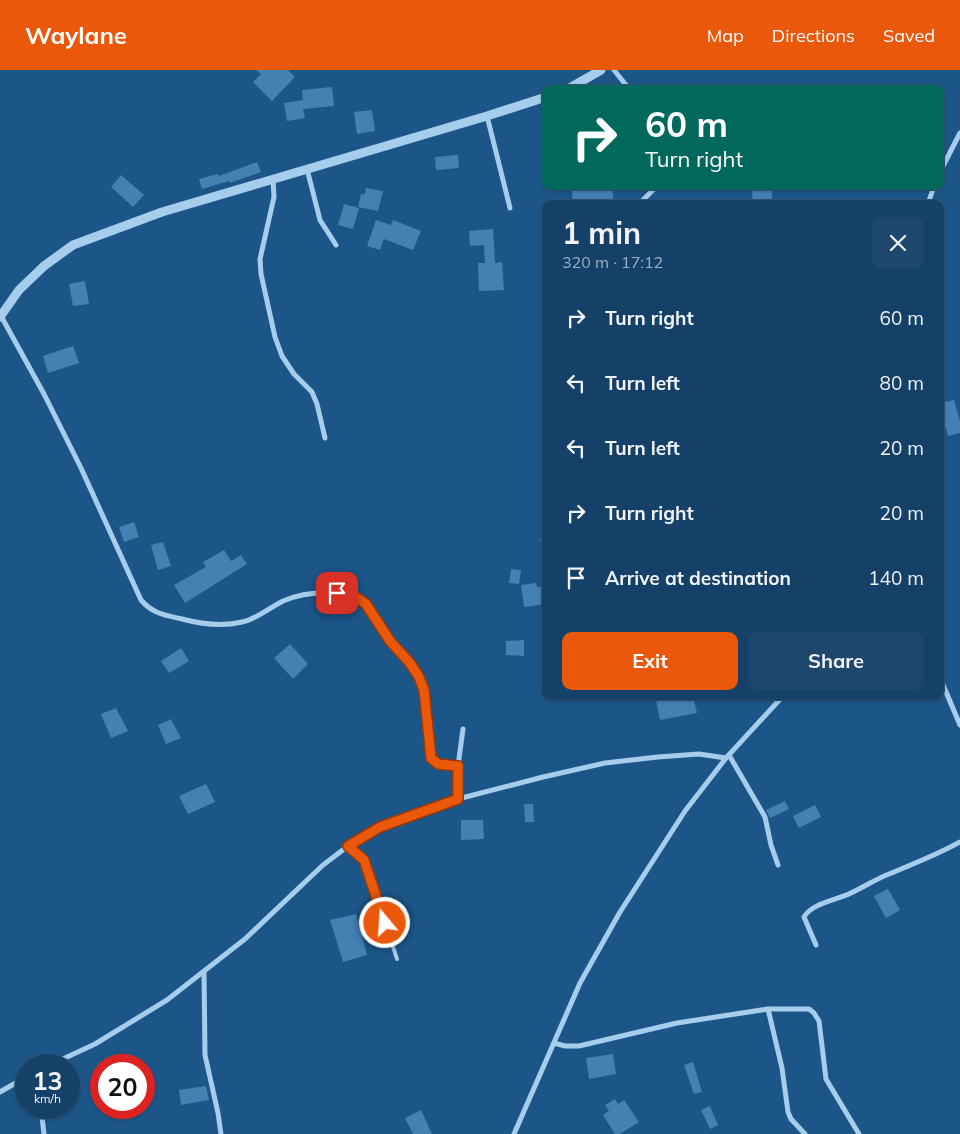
<!DOCTYPE html>
<html lang="en">
<head>
<meta charset="utf-8">
<style>
	:root { --surface:#154067; --page:#1e476d; --text:#f1f3f6; --muted:#9dafc0; --line:#34597b; --accent:#ea580c }
	body { margin:0; font-family:Mulish,sans-serif; background:var(--page); color:var(--text); height:100vh; display:flex; flex-direction:column; font-size:19px; white-space:nowrap }
	* { box-sizing:border-box; margin:0 }
	p { font-size:16px; color:var(--muted) }
	.icon { flex:none; width:28px; height:28px; fill:none; stroke:currentColor; stroke-width:2; stroke-linecap:round; stroke-linejoin:round }
	.map { position:relative; flex:1; overflow:hidden }
	.drawer { position:absolute; left:542px; top:130px; width:402px; height:500px; display:flex; flex-direction:column; background:var(--surface); border-radius:10px; box-shadow:0 1px 4px #0004,0 0 0 1px var(--line) }
	.drawer>* { flex:none }
	.guide { position:absolute; left:542px; top:15px; width:402px; height:105px; border-radius:10px; box-shadow:0 1px 4px #0004,0 0 0 1px var(--line); background:#00695c; color:#fff; overflow:hidden }
	.speed { position:absolute; left:15px; top:984px; display:flex; gap:10px; font-size:25px; font-weight:700; text-align:center }
	.speed>* { display:grid; place-content:center; width:65px; height:65px; border-radius:50%; background:var(--surface); box-shadow:0 1px 4px #0004,0 0 0 1px var(--line); line-height:1 }
	.speed small { font-size:12px; font-weight:400 }
	.speed .limit { border:8px solid #d22; background:#fff; color:#111 }
	.pin { position:absolute; display:grid; place-items:center; width:42px; height:42px; color:#fff; margin:-21px; border-radius:10px; box-shadow:0 2px 8px #0006 }
	.me { position:absolute; width:55px; margin:-28px; rotate:342deg; stroke-linejoin:round; filter:drop-shadow(0 0 4px #0008) }
	.turn { display:flex; align-items:center; gap:18px; height:105px; padding:0 20px; font-size:22px }
	.turn .icon { width:65px; height:65px; stroke-width:2.5 }
	.turn b { display:block; font-size:35px; line-height:42px }
	.round { display:grid; place-items:center; flex:none; width:52px; height:52px; border-radius:10px; background:var(--page) }
	.headline { display:flex; align-items:center; justify-content:space-between; height:85px; padding:0 20px }
	h1 { font-size:30px; font-weight:700; line-height:38px }
	.action { display:flex; gap:10px; margin-top:auto; padding:10px 20px }
	.action a { flex:1; height:58px; border-radius:10px; background:var(--accent); color:#fff; font-size:20px; font-weight:700; line-height:58px; text-align:center }
	.action a+a { background:var(--page); color:var(--text) }
	ul { padding:0; list-style:none }
	li { display:flex; align-items:center; gap:15px; height:65px; padding:0 20px }
	li div { flex:1 }
	li b { display:block; font-size:19px }
	li em { font-style:normal }
	header { display:flex; align-items:center; gap:30px; box-sizing:border-box; height:70px; padding:0 25px; background:var(--accent); color:#fff }
	header strong { font-size:24px }
	nav { display:flex; gap:28px; margin-inline-start:auto; font-size:18px }
	.map>svg:first-child { display:block }
	.building { fill:#4480b2 }
	.lines { fill:none; stroke-linecap:round; stroke-linejoin:round }
	.service { stroke:#a6cdec; stroke-width:4 }
	.minor { stroke:#a6cdec; stroke-width:5 }
	.tertiary { stroke:#a6cdec; stroke-width:9 }
	.route-casing { stroke:#983908; stroke-width:12 }
	.route { stroke:#ea580c; stroke-width:9 }
</style>
</head>
<body>
<header>
<strong>Waylane</strong>
<nav><a>Map</a><a>Directions</a><a>Saved</a></nav>
</header>
<div class="map">
<svg width="960" height="1064" viewBox="0 0 960 1064">
	<rect width="100%" height="100%" fill="#1c5689"/>
	<!-- building -->
	<g class="building">
		<path d="M256 0H288L295 7 272 31 253 12 261 4Z"/>
		<path d="M332 17 334 36 303 39 305 48 287 51 284 33 303 30 302 20Z"/>
		<path d="M372 40 375 61 357 64 354 42Z"/>
		<path d="M458 85 459 98 436 100 435 87Z"/>
		<path d="M257 92 261 102 230 113 229 111 202 119 199 109 218 104 219 106Z"/>
		<path d="M121 105 144 125 133 137 111 117Z"/>
		<path d="M612 116 614 134H573L572 120Z"/>
		<path d="M771 116 773 134H753L752 121H759V118Z"/>
		<path d="M366 118 383 121 378 141 358 137 361 124H365Z"/>
		<path d="M344 134 359 138 353 159 338 155Z"/>
		<path d="M376 150 391 155 393 150 421 161 413 180 384 169 380 180 367 176Z"/>
		<path d="M493 159 495 193 502 192 504 220 479 221 478 193H485L484 175 470 176 469 161Z"/>
		<path d="M85 211 89 234 73 236 69 214Z"/>
		<path d="M73 276 79 293 48 303 43 286Z"/>
		<path d="M954 330 960 351V363L948 366 941 342V333Z"/>
		<path d="M134 452 139 467 124 472 119 457Z"/>
		<path d="M163 472 171 496 158 500 151 475Z"/>
		<path d="M224 480 231 491 241 485 247 494 185 533 174 515 206 497 203 492Z"/>
		<path d="M511 499 521 500 519 514 509 513Z"/>
		<path d="M536 513 537 517H545L546 534 524 537 521 515Z"/>
		<path d="M524 570V586L506 585V571Z"/>
		<path d="M290 574 308 594 293 609 274 588Z"/>
		<path d="M181 578 189 591 169 603 161 591Z"/>
		<path d="M670 626H693L697 643 660 650 656 630Z"/>
		<path d="M116 638 128 661 111 668 101 644Z"/>
		<path d="M171 649 181 668 166 674 158 655Z"/>
		<path d="M206 714 215 732 188 744 179 726Z"/>
		<path d="M785 731 789 739 770 748 766 740Z"/>
		<path d="M524 734H533L534 752H525Z"/>
		<path d="M815 735 821 747 799 758 793 746Z"/>
		<path d="M461 750H483L484 769 461 770Z"/>
		<path d="M888 819 900 840 886 848 874 826Z"/>
		<path d="M356 844 367 885 343 892 330 850Z"/>
		<path d="M613 984 616 1004 589 1009 586 988Z"/>
		<path d="M693 992 702 1022 694 1024 684 995Z"/>
		<path d="M206 1016 209 1030 181 1035 179 1020Z"/>
		<path d="M615 1029 618 1034 624 1030 639 1052 620 1064H615L603 1045 609 1041 605 1035Z"/>
		<path d="M710 1036 718 1055 710 1059 701 1040Z"/>
		<path d="M421 1040 432 1064H413L405 1048Z"/>
	</g>
	<g class="lines">
		<!-- service -->
		<path class="service" d="M348 776 364 790 368 800 397 889"/>
		<!-- minor -->
		<g class="minor">
			<path d="M614 0 629 19"/>
			<path d="M487 46 510 138"/>
			<path d="M307 99 320 150 336 175"/>
			<path d="M941 100 960 63"/>
			<path d="M273 109 274 127 260 189 261 204 275 267 282 286 294 304 312 322 317 334 325 368"/>
			<path d="M639 134 657 116"/>
			<path d="M928 134 934 116"/>
			<path d="M1 246 44 324 81 398 141 530C153 544 165 545 182 549 201 554 222 557 242 552 257 549 269 538 283 531 304 522 349 516 367 535 375 543 380 557 387 567 396 581 410 591 418 605 429 624 429 665 431 688L438 694 458 696"/>
			<path d="M543 470H546"/>
			<path d="M941 610 960 655"/>
			<path d="M729 685 765 747 771 775 778 795"/>
			<path d="M458 729V696L463 659"/>
			<path d="M816 875 804 847C812 833 837 830 851 823 864 817 876 809 889 804 913 794 937 785 960 772"/>
			<path d="M204 902 205 985 218 1043 221 1064"/>
			<path d="M768 939 782 998 788 1042 791 1049 805 1064"/>
			<path d="M554 973 565 976H579L677 953 768 939H809L814 943 819 951 826 1009 859 1064"/>
			<path d="M50 995 95 974 167 930 245 869 323 795 348 776 380 757 458 729 543 707 605 693 658 687 699 684 726 688"/>
			<path d="M0 1022 26 1007"/>
			<path d="M41 1038 44 1064"/>
			<path d="M514 1064 580 913 620 842 685 741 726 688 783 626"/>
		</g>
		<!-- tertiary -->
		<g class="tertiary">
			<path d="M568 19 601 0"/>
			<path d="M0 247 19 220 44 196 73 175 162 142 487 46 546 27"/>
		</g>
	</g>
	<g class="lines">
		<!-- route casing -->
		<g class="route-casing">
			<path id="route" d="M337 523 356 527 366 534 390 571 410 593 419 607 424 620 431 688 438 694 458 696V729L380 757 348 776 364 790 385 853"/>
		</g>
		<!-- route -->
		<use href="#route" class="route"/>
	</g>
</svg>
<div class="speed"><div>13<small>km/h</small></div><div class="limit">20</div></div>
<div class="pin" style="left:337px;top:523px;background:#d93025"><svg class="icon" aria-label="arrive" viewBox="0 0 24 24"><path d="M6 21V4h12l-3 4 3 4H6"/></svg></div>
<svg class="me" style="left:385px;top:853px" viewBox="-20 -20 40 40"><circle r="17" fill="#ea580c" stroke="#fff" stroke-width="3"/><path d="M0-11L8 9 0 5-8 9z" fill="#fff"/></svg>
<div class="guide">
<div class="turn"><svg class="icon" aria-label="right" viewBox="0 0 24 24"><path d="M7 20v-9h11M14 6l5 5-5 5"/></svg><div><b>60 m</b>Turn right</div></div>
</div>
<section class="drawer">
<div class="headline"><div><h1>1 min</h1><p>320 m · 17:12</p></div><a class="round"><svg class="icon" aria-label="close" viewBox="0 0 24 24"><path d="M6 6l12 12M18 6L6 18"/></svg></a></div>
<ul>
<li><svg class="icon" aria-label="right" viewBox="0 0 24 24"><path d="M7 20v-9h11M14 6l5 5-5 5"/></svg><div><b>Turn right</b></div><em>60 m</em></li>
<li><svg class="icon" aria-label="left" viewBox="0 0 24 24"><path d="M17 20v-9H6M10 6l-5 5 5 5"/></svg><div><b>Turn left</b></div><em>80 m</em></li>
<li><svg class="icon" aria-label="left" viewBox="0 0 24 24"><path d="M17 20v-9H6M10 6l-5 5 5 5"/></svg><div><b>Turn left</b></div><em>20 m</em></li>
<li><svg class="icon" aria-label="right" viewBox="0 0 24 24"><path d="M7 20v-9h11M14 6l5 5-5 5"/></svg><div><b>Turn right</b></div><em>20 m</em></li>
<li><svg class="icon" aria-label="arrive" viewBox="0 0 24 24"><path d="M6 21V4h12l-3 4 3 4H6"/></svg><div><b>Arrive at destination</b></div><em>140 m</em></li>
</ul>
<div class="action"><a>Exit</a><a>Share</a></div>
</section>
</div>
</body>
</html>
